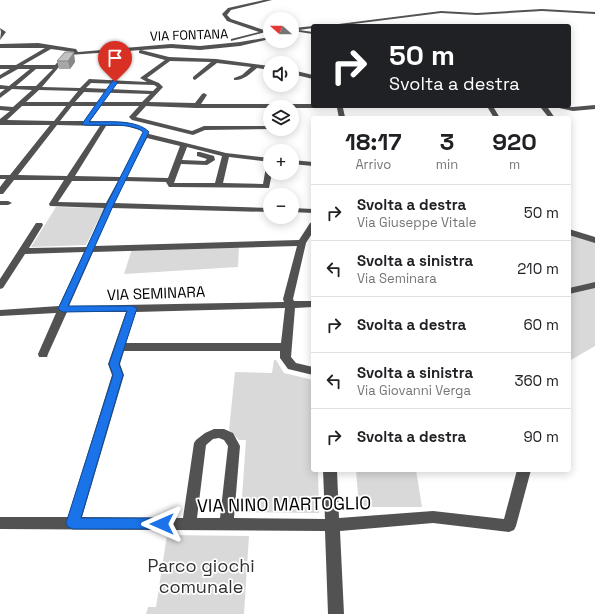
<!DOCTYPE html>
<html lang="it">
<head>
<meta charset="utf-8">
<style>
	:root { --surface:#fff; --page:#f6f6f6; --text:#202124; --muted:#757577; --line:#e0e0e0 }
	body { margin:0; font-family:"Space Grotesk",sans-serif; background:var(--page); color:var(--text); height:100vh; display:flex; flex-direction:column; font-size:15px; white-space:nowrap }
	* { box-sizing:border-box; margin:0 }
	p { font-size:13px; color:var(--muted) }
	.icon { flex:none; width:22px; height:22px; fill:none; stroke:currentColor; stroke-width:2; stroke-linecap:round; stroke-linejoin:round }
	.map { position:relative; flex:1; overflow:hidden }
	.details { position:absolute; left:311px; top:116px; width:260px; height:356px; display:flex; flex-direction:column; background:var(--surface); border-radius:4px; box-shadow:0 2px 10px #0003 }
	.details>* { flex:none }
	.top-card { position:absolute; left:311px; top:24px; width:260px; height:84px; border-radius:4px; box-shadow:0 2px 10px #0003; background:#202124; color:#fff; overflow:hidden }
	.needle { width:26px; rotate:291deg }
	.fabs { position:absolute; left:263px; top:12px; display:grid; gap:8px }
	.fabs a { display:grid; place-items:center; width:36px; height:36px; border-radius:50%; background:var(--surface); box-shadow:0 2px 10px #0003; font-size:20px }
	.pin { position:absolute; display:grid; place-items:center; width:34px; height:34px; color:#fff; margin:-41px -17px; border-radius:50% 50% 50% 0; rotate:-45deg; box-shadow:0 0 4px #0007 }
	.pin .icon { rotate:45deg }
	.me { position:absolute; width:44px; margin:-22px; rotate:270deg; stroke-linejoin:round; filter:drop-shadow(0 0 3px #0008) }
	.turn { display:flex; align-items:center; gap:14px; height:84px; padding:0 12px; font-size:18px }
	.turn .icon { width:52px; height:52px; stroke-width:2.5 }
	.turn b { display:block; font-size:28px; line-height:34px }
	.eta { display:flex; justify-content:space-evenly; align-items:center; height:68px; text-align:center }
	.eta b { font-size:24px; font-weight:700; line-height:28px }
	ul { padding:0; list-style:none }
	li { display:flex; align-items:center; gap:12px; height:56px; padding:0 12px; border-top:1px solid var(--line) }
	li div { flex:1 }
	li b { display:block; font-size:15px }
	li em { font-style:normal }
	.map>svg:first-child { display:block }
	.green { fill:#d9d9d9 }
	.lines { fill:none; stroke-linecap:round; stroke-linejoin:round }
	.minor { fill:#525252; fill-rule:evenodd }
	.wall { fill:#a7a7a7 }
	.shaded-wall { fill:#888 }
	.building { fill:#c2c2c2; stroke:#888 }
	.route { fill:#1a73e8; stroke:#114b97 }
	.labels { text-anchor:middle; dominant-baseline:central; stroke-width:3.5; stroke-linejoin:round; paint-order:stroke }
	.far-street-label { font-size:13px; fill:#000; stroke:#fff }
	.street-label { font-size:15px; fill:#000; stroke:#fff }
	.near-street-label { font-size:18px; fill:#000; stroke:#fff }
	.near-park-label { font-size:18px; fill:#303030; stroke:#fff }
</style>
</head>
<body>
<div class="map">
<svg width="595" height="614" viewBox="0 0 595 614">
	<rect width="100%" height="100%" fill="#fff"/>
	<!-- green -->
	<g class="green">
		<path d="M56 207 104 208 86 245 31 247Z"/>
		<path d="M569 234 595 241V282L569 288Z"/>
		<path d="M239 246 238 267 124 274 132 249Z"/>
		<path d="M595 287V346L569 361V293Z"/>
		<path d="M274 360H276L284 373 313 380V470H318L319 513 241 512 246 440H239L229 430 235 372 272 373Z"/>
		<path d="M356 470H416L422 507H359Z"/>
		<path d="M167 535 249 536 244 614H146L148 607H156Z"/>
	</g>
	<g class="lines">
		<!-- minor -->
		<g class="minor">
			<path d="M264 0H272L231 10 227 15 231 19 264 30 270 29V31L231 41V39L259 32 227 21 222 14 228 8Z"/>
			<path d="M542 9 595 12V14L542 11 477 15 441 13 337 26H323L441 11 477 13Z"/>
			<path d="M313 26V28L299 30 313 32V34L293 31 294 28 313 26H315Z"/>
			<path d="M0 28 6 32 0 40 1 32Z"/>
			<path d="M270 37V39L240 46 200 50 171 48 69 55 42 87 80 88 89 79 147 82 140 78 165 60 139 53V51L141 50 169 57 216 59 270 66V70L257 68C250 74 243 81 234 80V78L242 75 251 67 217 63 195 80 193 79V77L211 62 170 61 147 78 159 83 163 87 149 102 195 103 202 94 204 93 207 95 201 104H313V106L573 107 595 105V109L573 111 559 108H548L555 118H549L541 108H494L500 118H494L488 108H343L345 117 339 118 337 108H196L146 106 136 117 192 131 204 126H270V129H273L205 130 193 135 132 120 129 117 139 106H101L90 121 126 122 146 129 143 131 126 126H106L75 176 120 177 142 135 145 133 226 153 270 158V162L229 157 223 183 263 184 266 167 270 165V173H272L269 188 172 187H169L166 182 125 181 114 203 270 208V212L112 208 95 246 299 240 310 223 313 222V232L306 243 293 299 294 301H313V307L295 308 291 357 296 363 313 367V375L288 369 280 358V351H124L120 364 124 375 82 517 183 518 194 443 196 440 205 433 214 429H224L233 433 240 446 234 518 325 519 323 470H337L339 518 433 511 504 519 517 470H531L516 526 514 530 509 532 433 523 340 531 344 614H328L325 531 0 529V517H68L112 375 108 364 126 312H67L48 354 47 357H39L38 354 56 313 0 316V310L59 306 84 252 25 254 3 288 0 289V279L36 223H42L43 225 29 248 87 247 104 208 50 206 49 204 64 180H14L3 194H0V187L6 179H0V175H10L50 125H0V119L10 111 0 110V106L13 107 32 90 12 89 0 98V93L5 89H0V85L9 86 30 69H18L0 79V75L10 69H0V65H16L45 48H0V44L38 43 76 49 78 52 171 44 200 46 240 42ZM51 49 73 52 66 53 55 65H23ZM36 69H53L36 86H16ZM91 83 154 85 157 87 153 91 86 88ZM39 90 78 91 69 102H26ZM84 92 150 94 142 102H103V100L101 99 97 102H75ZM22 106H66L54 121 7 120ZM72 106H95L84 121H60ZM57 125 100 126 67 176 18 175ZM147 138 180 146 168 178 127 177ZM187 147 222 156 215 183H174L181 164 207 165 215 160 214 156 200 152H197V156L207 159 205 161 182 160ZM72 181H118L106 203 58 202ZM297 246 283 299 284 302 69 306 93 252ZM285 308 281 343H126L136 312ZM219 438 224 440 228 446 220 518H197L206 445 213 439Z"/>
			<path d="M292 70 313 75V79L292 74Z"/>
			<path d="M292 160 313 162V166L292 164Z"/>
			<path d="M0 201H8L12 203 8 205H0Z"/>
			<path d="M292 208 313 209V213L292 212Z"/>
			<path d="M569 229 595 237V243L569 235Z"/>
			<path d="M595 282V288L569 294V288Z"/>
		</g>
	</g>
	<!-- wall -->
	<path class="wall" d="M75 60V62L70 69H59L57 61Z"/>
	<!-- shaded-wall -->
	<path class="shaded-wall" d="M74 52 75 62 70 69 68 61Z"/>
	<!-- building -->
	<path class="building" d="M65 52H74L73 54 68 61H57Z"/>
	<!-- route -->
	<path class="route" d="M113 80 118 82 89 122C106 122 137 119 149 132L113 206 68 306H132L137 308 119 364 123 375 81 518H162L166 520 168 524 166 528 162 529H73L68 527 66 523 113 375 109 364 127 311 63 312 58 309 106 206 143 132C132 122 100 126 85 125L82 124Z"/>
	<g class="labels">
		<!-- far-street labels -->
		<g class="far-street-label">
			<text transform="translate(189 35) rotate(-2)">VIA FONTANA</text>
		</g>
		<!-- street labels -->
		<g class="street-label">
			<text transform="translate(156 293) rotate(-2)">VIA SEMINARA</text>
		</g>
		<!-- near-street labels -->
		<g class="near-street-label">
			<text transform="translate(284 504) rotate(-1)">VIA NINO MARTOGLIO</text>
		</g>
		<!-- near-park labels -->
		<g class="near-park-label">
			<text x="201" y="565">Parco giochi<tspan x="201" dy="21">comunale</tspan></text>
		</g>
	</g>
</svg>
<div class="fabs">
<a><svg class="needle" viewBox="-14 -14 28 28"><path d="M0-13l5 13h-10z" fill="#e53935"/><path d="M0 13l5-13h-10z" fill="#757577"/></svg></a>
<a><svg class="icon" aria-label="sound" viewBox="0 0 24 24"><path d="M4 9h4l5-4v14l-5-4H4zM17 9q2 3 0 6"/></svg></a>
<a><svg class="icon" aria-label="layers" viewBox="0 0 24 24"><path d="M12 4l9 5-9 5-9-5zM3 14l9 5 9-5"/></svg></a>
<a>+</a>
<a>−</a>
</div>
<div class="pin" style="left:115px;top:82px;background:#d93025"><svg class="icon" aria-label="arrive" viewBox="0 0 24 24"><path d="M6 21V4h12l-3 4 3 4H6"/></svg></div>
<svg class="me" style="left:162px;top:524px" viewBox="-20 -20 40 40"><path d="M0-17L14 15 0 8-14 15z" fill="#1a73e8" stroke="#fff" stroke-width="4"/></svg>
<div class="top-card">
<div class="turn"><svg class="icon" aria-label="right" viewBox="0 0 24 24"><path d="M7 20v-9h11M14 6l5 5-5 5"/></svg><div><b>50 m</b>Svolta a destra</div></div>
</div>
<section class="details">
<div class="eta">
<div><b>18:17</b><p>Arrivo</p></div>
<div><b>3</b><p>min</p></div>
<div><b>920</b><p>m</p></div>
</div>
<ul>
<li><svg class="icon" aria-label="right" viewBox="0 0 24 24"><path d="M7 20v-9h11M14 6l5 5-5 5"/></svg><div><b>Svolta a destra</b><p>Via Giuseppe Vitale</p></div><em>50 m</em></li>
<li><svg class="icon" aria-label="left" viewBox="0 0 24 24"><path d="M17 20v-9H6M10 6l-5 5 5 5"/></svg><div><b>Svolta a sinistra</b><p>Via Seminara</p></div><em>210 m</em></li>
<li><svg class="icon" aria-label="right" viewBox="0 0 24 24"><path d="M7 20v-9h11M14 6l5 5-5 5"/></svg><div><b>Svolta a destra</b></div><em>60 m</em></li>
<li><svg class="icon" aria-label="left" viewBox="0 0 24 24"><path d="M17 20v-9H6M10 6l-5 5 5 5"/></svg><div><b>Svolta a sinistra</b><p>Via Giovanni Verga</p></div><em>360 m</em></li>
<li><svg class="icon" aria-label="right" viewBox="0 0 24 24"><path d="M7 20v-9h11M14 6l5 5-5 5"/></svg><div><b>Svolta a destra</b></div><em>90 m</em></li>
</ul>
</section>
</div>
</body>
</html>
